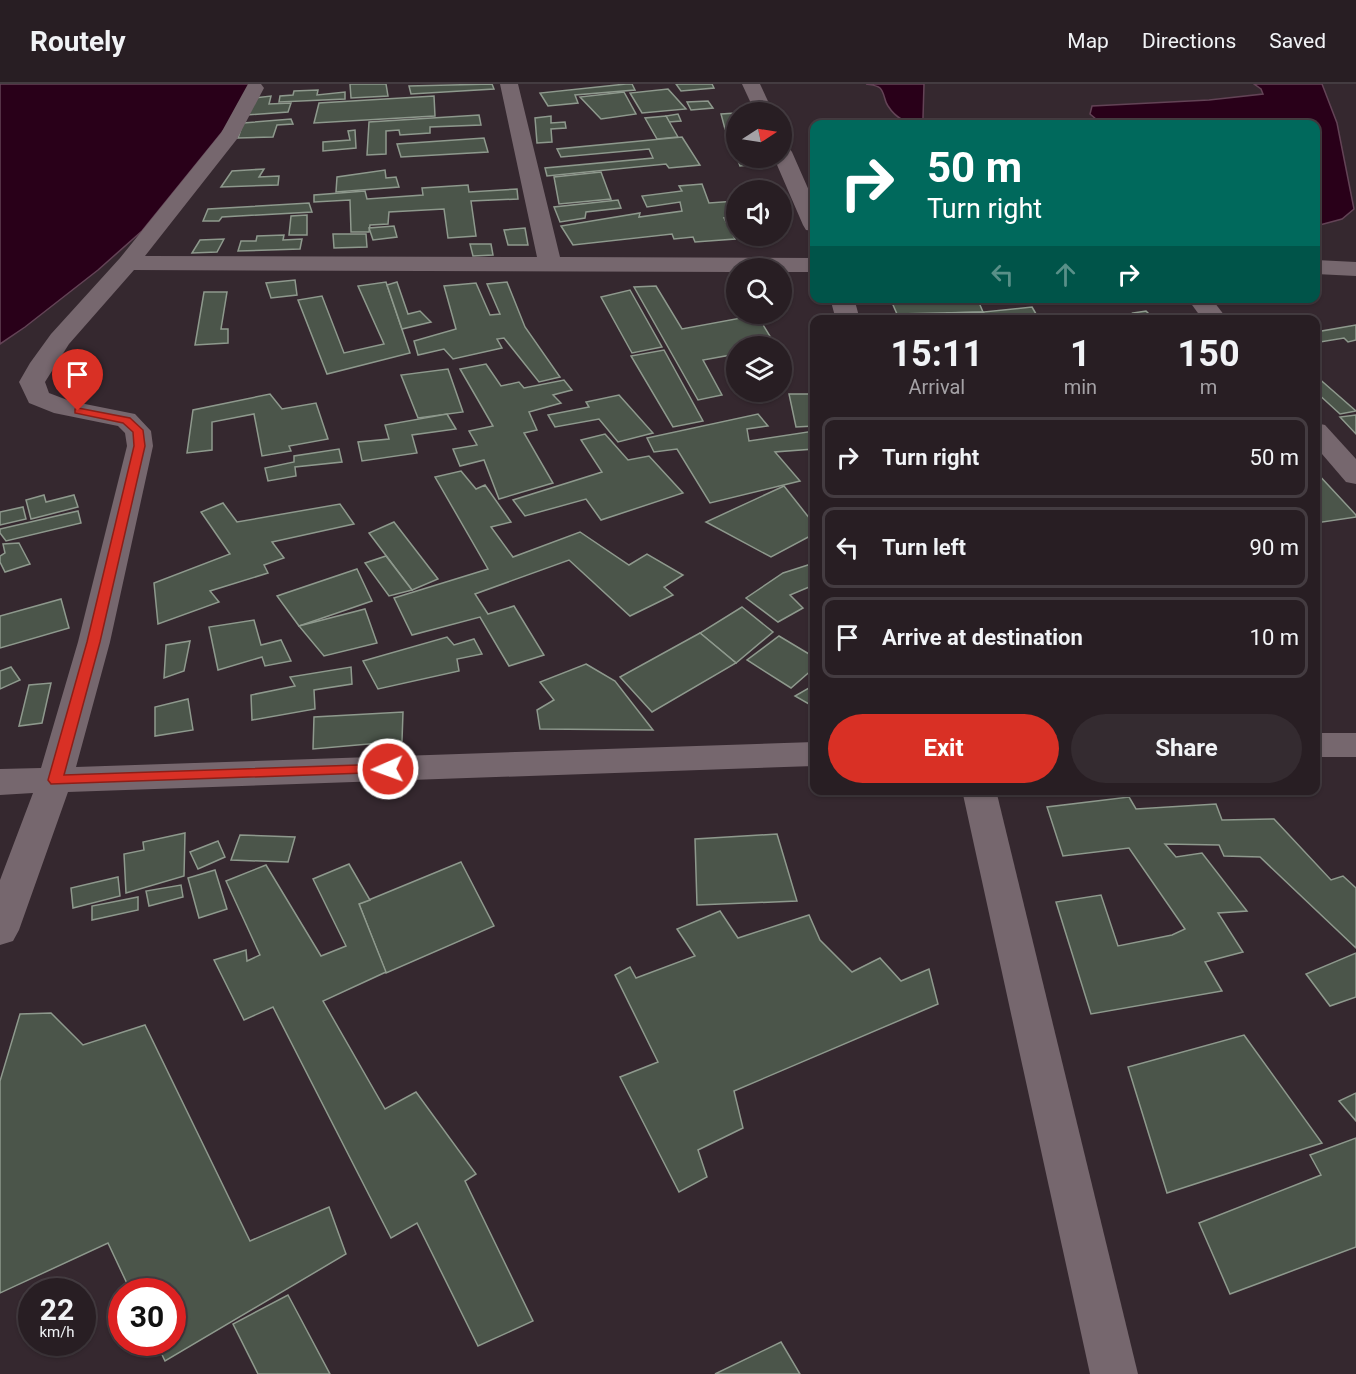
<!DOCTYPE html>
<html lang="en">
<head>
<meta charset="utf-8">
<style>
	:root { --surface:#281e23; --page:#342b30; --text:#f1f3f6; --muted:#a5a2a6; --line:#443c41; --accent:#d93025 }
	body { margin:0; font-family:Roboto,sans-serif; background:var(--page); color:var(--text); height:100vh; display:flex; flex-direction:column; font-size:22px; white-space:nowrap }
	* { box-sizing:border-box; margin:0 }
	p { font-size:20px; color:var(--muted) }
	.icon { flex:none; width:33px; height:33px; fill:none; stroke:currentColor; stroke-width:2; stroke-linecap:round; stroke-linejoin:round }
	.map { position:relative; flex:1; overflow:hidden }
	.details { position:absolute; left:810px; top:231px; width:510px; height:480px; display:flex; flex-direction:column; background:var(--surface); border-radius:12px; box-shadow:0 2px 4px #0004,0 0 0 2px var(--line) }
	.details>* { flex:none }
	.top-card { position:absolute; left:810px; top:36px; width:510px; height:183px; border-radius:12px; box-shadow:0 2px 4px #0004,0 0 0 2px var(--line); background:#00695c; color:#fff; overflow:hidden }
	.needle { width:39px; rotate:78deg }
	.fabs { position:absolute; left:726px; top:18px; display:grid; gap:12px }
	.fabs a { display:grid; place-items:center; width:66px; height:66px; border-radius:50%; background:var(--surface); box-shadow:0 2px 4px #0004,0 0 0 2px var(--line); font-size:30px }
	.speed { position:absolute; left:18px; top:1194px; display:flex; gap:12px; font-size:30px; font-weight:700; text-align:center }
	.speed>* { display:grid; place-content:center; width:78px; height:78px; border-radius:50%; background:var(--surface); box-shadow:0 2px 4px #0004,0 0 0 2px var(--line); line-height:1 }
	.speed small { font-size:15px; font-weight:400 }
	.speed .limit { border:9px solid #d22; background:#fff; color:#111 }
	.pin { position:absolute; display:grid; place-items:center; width:51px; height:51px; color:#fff; margin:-62px -26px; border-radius:50% 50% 50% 0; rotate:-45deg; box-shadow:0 0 6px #0007 }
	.pin .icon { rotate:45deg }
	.me { position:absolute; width:66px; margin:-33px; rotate:268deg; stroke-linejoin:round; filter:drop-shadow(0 0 4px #0008) }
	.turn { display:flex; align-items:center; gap:21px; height:126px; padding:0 18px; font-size:27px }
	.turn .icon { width:78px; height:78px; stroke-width:2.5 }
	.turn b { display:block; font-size:42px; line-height:51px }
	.lanes { display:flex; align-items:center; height:57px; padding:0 18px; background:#0003; justify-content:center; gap:30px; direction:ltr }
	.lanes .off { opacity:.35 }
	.eta { display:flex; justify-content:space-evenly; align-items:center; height:102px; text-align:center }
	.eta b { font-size:36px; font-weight:700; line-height:42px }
	.button { display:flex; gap:12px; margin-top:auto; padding:12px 18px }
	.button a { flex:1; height:69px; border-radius:36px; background:var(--accent); color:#fff; font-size:24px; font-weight:700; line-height:69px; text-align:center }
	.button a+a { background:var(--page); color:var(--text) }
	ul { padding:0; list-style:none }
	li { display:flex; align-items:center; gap:18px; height:81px; margin:0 12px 9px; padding:0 6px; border:3px solid var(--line); border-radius:12px }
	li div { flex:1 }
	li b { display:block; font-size:22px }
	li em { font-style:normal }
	header { display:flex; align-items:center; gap:36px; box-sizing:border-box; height:84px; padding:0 30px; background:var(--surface); border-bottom:2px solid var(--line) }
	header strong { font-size:28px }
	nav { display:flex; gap:33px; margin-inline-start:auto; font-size:21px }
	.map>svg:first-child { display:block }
	.water { fill:#290019; stroke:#634356; stroke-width:1.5 }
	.building { fill:#4b554a; stroke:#8e998d; stroke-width:1.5 }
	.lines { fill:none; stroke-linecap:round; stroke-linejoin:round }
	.minor { fill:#76676e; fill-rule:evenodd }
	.route { fill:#d93025; stroke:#8d1f18; stroke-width:1.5 }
</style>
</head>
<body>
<header>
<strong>Routely</strong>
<nav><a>Map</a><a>Directions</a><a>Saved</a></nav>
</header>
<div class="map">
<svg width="1356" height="1290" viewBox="0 0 1356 1290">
	<rect width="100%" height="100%" fill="#35282f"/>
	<!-- water -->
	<g class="water">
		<path d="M0 0H256L236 31 142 147 98 186 25 243 0 260Z"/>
		<path d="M866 0H924L923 34 921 39C908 42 895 33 888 22 884 17 885 9 880 4 876 1 871 1 866 0Z"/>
		<path d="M1254 0H1322L1337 39 1354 125 1342 135 1316 142V40H1102L1090 30 1092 22 1209 16 1263 10 1261 5Z"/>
	</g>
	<!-- building -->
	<g class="building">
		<path d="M350 0H386L388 12 351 14Z"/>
		<path d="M492 0 494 5 411 10 409 2Z"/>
		<path d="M626 0H632L635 6 575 11 578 19 548 22 540 9Z"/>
		<path d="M676 0H712L714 4 681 7Z"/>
		<path d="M668 5 686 25 642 29 630 9Z"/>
		<path d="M318 6 317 11 345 8V15L279 18 280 12 293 11 294 7Z"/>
		<path d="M624 8 636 30 601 35 580 13Z"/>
		<path d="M271 12 269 20 291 19 288 28 247 31 254 14Z"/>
		<path d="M434 12 435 32 314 39 319 19Z"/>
		<path d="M708 17 713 24 691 26 687 18Z"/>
		<path d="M736 29V44L725 45 721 30Z"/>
		<path d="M678 30 681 37 669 38 666 32Z"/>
		<path d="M479 31 481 41 430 43V49L400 51 399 46 386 47V70L367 71 369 38Z"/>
		<path d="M551 32V39L565 38 566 44 551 45 552 58 537 59 535 34Z"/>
		<path d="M666 32 678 53 657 55 645 34Z"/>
		<path d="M291 35 293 40 277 41 273 53 238 54 243 39Z"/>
		<path d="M355 46 356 64 323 67V58L350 56 348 47Z"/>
		<path d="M682 53 700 81 669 84 666 80 547 92 545 84 653 74 649 65 561 73 557 65Z"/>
		<path d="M484 54 488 68 401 73 397 60Z"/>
		<path d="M737 74H764L768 79 740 82Z"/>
		<path d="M264 85 259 93 279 92 278 101 221 103 232 87Z"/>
		<path d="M385 86 386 94 396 93 399 103 336 108 337 93Z"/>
		<path d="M601 88 611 115 559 120 554 93Z"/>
		<path d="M702 100 709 119 736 117V133L724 134 735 155 695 158 693 153 674 155 672 150 573 161 561 142 640 129 639 133 682 127 680 118 647 123 642 112 682 107 679 102Z"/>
		<path d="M468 101 469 108 517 105 518 115 471 117 476 152 448 154 444 125 389 128 388 140 370 141 369 148H351L350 116 314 118V111L365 107 367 115 423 111 422 104Z"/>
		<path d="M618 116 621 124 586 128 585 134 560 138 554 123Z"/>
		<path d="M309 119 312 128 222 133 219 137H203L208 125Z"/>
		<path d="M307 131V151H289L291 132Z"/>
		<path d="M394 142 397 153 373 156 369 144Z"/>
		<path d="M525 144 528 161H508L504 146Z"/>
		<path d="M333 150H366L367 163 334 164Z"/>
		<path d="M284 151 283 156 302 155 300 165 238 167 241 157H256L257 152Z"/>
		<path d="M224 155 217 168 192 169 200 156Z"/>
		<path d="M470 160H491L493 171 473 172Z"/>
		<path d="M295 196 297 211 271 214 266 199Z"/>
		<path d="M386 198 410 269 327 290 298 216 322 212 344 269 384 260 358 202Z"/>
		<path d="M397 198 408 230 420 227 431 238 402 245 387 201Z"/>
		<path d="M507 198 525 243 560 293 539 298 504 254 497 255 502 264 453 275 444 265 418 271 414 257 456 245 444 202 476 199 490 231 500 230 487 200Z"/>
		<path d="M656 202 682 245 757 231 776 262H736V270L703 276 722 311 698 316 634 203Z"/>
		<path d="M630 206 662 263 632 269 601 213Z"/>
		<path d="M204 208H227L221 245H228V259L195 261Z"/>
		<path d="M890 214H977L983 228 897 230Z"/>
		<path d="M1032 223 1039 235 988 236 983 228Z"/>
		<path d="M1146 227 1155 236H1140L1133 229Z"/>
		<path d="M983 228 988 236H950L947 229Z"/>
		<path d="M1276 231 1280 236H1256L1254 233Z"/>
		<path d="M1356 241V256L1348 258 1344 254 1320 258 1316 255V248Z"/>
		<path d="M664 266 703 337 673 343 631 272Z"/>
		<path d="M486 280 501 302 519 298 524 304 564 296 572 306 553 311 561 319 529 328 537 346 524 349 553 399 499 415 484 376 460 382 453 365 477 361 469 347 493 342 460 285Z"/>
		<path d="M448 285 463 328 418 334 401 291Z"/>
		<path d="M1316 292 1356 327 1340 330 1316 308Z"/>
		<path d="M270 310 282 325 316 319 328 355 289 362 291 367 262 372 254 330 212 338V366L187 369 193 326Z"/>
		<path d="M789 310H812L814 342 796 343Z"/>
		<path d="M619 311 653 349 618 358 599 335 555 343 548 331 589 323 586 318Z"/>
		<path d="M447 330 456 345 412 351 417 369 362 377 358 358 389 355 385 341Z"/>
		<path d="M758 330 768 342 747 345 749 357 814 347V365L775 368 800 397 710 419 677 365 654 368 647 354Z"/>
		<path d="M1356 331V350L1340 333Z"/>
		<path d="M605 350 628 376 649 372 683 409 601 436 586 415 525 432 513 416 602 388 581 356Z"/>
		<path d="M339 365 342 378 295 383 296 392 268 397 265 384 294 378V372Z"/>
		<path d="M461 387 476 405 485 401 511 438 491 443 513 473 580 448 629 481 647 470 683 491 664 503 673 511 630 532 569 476 475 510 488 530 514 522 544 571 509 582 480 533 412 551 394 514 488 485 435 393Z"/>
		<path d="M1316 388 1356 431V433L1316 439Z"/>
		<path d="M784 402 814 440V450L771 473 706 438Z"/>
		<path d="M44 411 46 418 74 411 78 423 31 435 26 416Z"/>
		<path d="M223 419 237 438 340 420 354 440 272 458 284 474 264 481 268 489 210 507 219 518 158 540 154 499 230 470 201 428Z"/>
		<path d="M23 423 26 435 0 441V428Z"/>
		<path d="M78 427 81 439 6 457 0 449V445Z"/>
		<path d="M394 438 438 495 412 506 369 449Z"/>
		<path d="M19 459 30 480 5 488 0 478V472L5 469 3 460Z"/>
		<path d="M386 472 412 506 389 512 365 479Z"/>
		<path d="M814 479V501L790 511 803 524 778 538 746 514 783 489Z"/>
		<path d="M357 485 372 517 299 542 277 512Z"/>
		<path d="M61 515 69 544 0 564V532Z"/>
		<path d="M742 523 773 548 736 579 700 549Z"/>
		<path d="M365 525 377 559 324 572 299 542Z"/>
		<path d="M254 536 261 561 281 556 291 577 265 582 262 573 218 586 209 543Z"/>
		<path d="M700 549 736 579 652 628 620 593Z"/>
		<path d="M779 552 814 573V584L791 604 747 576Z"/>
		<path d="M447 553 454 561 474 555 482 570 457 575 459 587 378 605 363 577Z"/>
		<path d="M190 557 184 587 164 594 166 561Z"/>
		<path d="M586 580 615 597 653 646 540 645 537 626 554 616 540 598Z"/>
		<path d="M11 583 20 596 0 605V587Z"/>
		<path d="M351 583 352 600 314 606 315 625 252 636 251 611 295 602 290 593Z"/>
		<path d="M51 599 42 639 19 642 29 601Z"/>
		<path d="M814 601V623L795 612Z"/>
		<path d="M188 615 193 646 155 652V623Z"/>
		<path d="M403 628 402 657 313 665 314 633Z"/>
		<path d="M1129 713 1136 725 1216 720 1222 736 1274 735 1331 796 1343 792 1356 804V864L1260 773 1224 772 1219 761 1165 760 1176 773 1202 769 1247 827 1218 829 1243 868 1205 878 1222 907 1091 930 1056 818 1101 811 1118 862 1172 851 1185 845 1129 764 1063 772 1047 723Z"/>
		<path d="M185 749 184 792 126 809 124 770 144 766 143 758Z"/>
		<path d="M777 750 797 817 697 821 695 755Z"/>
		<path d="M240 751 295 753 288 778 231 776Z"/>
		<path d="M218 757 225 773 198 785 190 768Z"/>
		<path d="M461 778 494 842 386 889 359 820Z"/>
		<path d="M349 780 370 816 359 820 386 888 323 917 385 1025 416 1008 476 1090 465 1097 533 1237 478 1262 417 1139 391 1154 273 923 244 936 214 876 246 866 247 877 260 871 226 797 266 781 321 872 346 862 313 795Z"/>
		<path d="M215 786 227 825 199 834 188 794Z"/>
		<path d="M118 793 120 812 73 824 71 804Z"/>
		<path d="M181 801 183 813 149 822 146 807Z"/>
		<path d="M138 813V826L92 836V822Z"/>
		<path d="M720 827 738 854 809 831 820 856 852 888 880 874 901 897 929 885 938 920 734 1007 743 1044 698 1066 707 1093 679 1108 620 993 658 978 615 891 630 883 636 894 695 872 677 845Z"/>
		<path d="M1356 869V913L1330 922 1306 890Z"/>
		<path d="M51 929 83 961 145 941 250 1157 329 1123 346 1170 165 1277 156 1258H172V1208H131L108 1159 0 1209V997L20 930Z"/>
		<path d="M1244 951 1322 1059 1167 1109 1128 983Z"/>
		<path d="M1356 1009V1037L1339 1017Z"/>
		<path d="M1356 1054V1163L1230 1210 1199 1139 1321 1091 1310 1071Z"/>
		<path d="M288 1211 330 1290H258L233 1240Z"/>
		<path d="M781 1258 800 1290H715Z"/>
	</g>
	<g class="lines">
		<!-- minor -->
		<g class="minor">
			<path d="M248 0H261L264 4 237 55 145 172 537 173 500 0H518L560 173 814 174V188H782V184H736V188L134 186 69 260 45 298 49 309 70 317 135 330 151 347 153 362 110 558 76 683 814 658V682L68 708 19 846 13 857 0 861V796L33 709 0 711V685L41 684 78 558 127 362 125 349 118 342 54 329 29 319 19 298 30 279 51 250 120 174 221 49Z"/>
			<path d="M742 0H760L773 28H755Z"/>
			<path d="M782 62 789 64 792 68 814 118V147L806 146 803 141 774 74H782Z"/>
			<path d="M1316 176 1356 178V192L1316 190Z"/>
			<path d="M830 214H854L860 236H836Z"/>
			<path d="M1187 214H1211L1228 236H1203Z"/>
			<path d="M1316 339 1325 341 1356 375V400L1346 398 1316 363Z"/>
			<rect x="1316" y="649" width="40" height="24"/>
			<path d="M962 706H996L1138 1290H1090Z"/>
		</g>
	</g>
	<!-- route -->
	<path class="route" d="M78 324 130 334 143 346 145 362 100 558 64 691 388 680 393 681 395 685 393 688 51 700 48 696 87 558 134 362 133 348 123 339 75 329V325Z"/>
</svg>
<div class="fabs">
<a><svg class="needle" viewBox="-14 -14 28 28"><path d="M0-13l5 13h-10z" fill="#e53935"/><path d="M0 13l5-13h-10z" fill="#a5a2a6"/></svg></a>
<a><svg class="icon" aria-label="sound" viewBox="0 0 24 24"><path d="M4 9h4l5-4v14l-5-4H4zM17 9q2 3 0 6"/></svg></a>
<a><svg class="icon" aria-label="search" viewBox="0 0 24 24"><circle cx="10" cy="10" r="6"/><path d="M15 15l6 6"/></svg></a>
<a><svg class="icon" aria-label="layers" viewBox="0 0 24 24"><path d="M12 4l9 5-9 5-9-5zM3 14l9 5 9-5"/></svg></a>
</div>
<div class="speed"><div>22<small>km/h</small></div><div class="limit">30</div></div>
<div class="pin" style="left:78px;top:327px;background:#d93025"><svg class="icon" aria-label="arrive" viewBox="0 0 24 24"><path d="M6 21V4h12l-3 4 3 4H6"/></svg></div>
<svg class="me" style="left:388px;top:685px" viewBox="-20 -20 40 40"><circle r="17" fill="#d93025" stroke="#fff" stroke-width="3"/><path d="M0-11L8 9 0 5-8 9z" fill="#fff"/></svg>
<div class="top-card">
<div class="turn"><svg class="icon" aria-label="right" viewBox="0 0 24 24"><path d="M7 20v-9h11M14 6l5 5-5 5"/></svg><div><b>50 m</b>Turn right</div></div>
<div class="lanes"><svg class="icon off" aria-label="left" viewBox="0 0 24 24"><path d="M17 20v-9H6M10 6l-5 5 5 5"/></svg><svg class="icon off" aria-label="ahead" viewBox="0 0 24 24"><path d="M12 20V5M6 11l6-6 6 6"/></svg><svg class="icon" aria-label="right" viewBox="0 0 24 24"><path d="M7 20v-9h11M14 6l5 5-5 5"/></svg></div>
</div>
<section class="details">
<div class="eta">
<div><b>15:11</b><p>Arrival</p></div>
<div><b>1</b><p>min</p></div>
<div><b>150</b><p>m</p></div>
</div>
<ul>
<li><svg class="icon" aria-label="right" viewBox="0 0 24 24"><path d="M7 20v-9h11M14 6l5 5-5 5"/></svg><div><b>Turn right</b></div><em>50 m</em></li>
<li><svg class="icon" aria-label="left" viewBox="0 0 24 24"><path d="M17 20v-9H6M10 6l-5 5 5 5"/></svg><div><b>Turn left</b></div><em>90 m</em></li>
<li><svg class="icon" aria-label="arrive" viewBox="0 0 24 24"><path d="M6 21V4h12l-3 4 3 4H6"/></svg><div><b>Arrive at destination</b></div><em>10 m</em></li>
</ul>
<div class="button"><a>Exit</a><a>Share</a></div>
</section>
</div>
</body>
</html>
